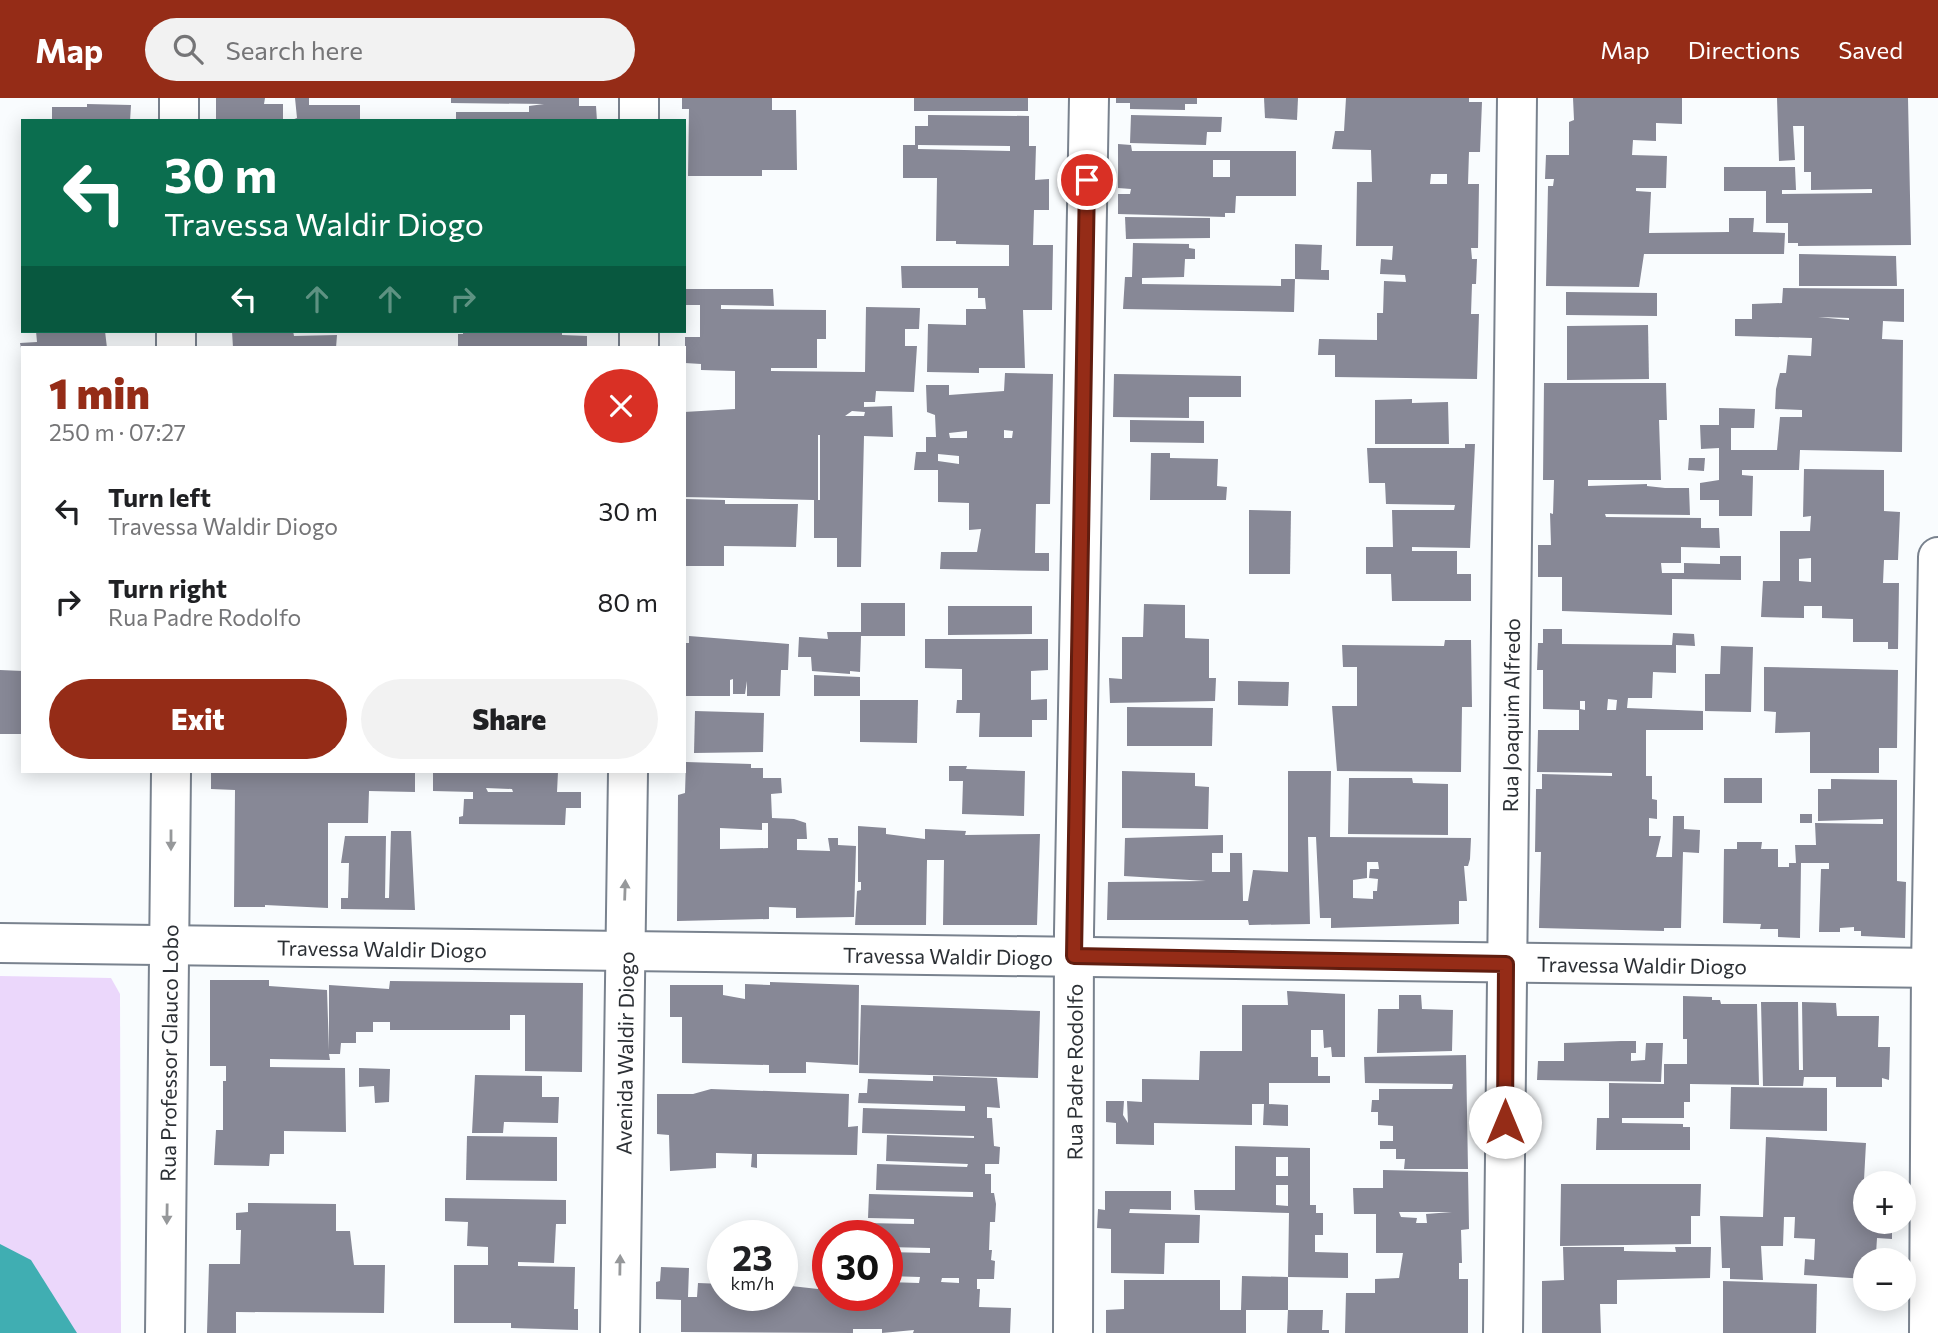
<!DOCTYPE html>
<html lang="en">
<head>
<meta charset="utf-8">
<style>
	:root { --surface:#fff; --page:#f2f2f2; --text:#202124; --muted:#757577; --accent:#952c17 }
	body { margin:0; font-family:Commissioner,sans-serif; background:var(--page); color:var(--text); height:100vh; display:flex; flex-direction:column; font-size:26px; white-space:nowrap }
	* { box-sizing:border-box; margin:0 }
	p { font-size:23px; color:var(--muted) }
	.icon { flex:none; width:38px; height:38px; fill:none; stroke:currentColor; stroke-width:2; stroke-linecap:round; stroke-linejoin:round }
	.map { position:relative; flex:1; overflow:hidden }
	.sheet { position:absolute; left:21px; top:248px; width:665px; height:427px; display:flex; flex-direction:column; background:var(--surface); border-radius:0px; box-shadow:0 4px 18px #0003 }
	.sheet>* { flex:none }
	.banner { position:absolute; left:21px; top:21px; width:665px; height:214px; border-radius:0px; box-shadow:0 4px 18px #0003; background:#0b6e4f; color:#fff; overflow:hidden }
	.tools { position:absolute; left:1853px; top:1073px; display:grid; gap:14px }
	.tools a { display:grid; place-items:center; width:63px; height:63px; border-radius:50%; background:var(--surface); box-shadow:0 4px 18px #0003; font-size:35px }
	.speed { position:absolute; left:707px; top:1122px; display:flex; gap:14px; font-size:35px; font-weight:700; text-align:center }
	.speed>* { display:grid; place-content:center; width:91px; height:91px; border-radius:50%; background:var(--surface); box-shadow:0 4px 18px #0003; line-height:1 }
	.speed small { font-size:18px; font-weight:400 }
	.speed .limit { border:10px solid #d22; background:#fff; color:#111 }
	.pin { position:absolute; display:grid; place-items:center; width:60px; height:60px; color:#fff; margin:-30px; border:4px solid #fff; border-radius:50%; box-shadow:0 2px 7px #0007 }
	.me { position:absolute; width:77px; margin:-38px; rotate:0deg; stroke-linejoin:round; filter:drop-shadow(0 0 5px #0008) }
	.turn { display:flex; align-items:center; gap:24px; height:147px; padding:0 28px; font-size:32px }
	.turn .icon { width:91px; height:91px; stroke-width:2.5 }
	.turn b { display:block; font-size:49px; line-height:60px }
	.lanes { display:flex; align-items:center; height:66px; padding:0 28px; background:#0003; justify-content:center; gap:35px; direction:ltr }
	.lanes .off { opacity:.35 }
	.round { display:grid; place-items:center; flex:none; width:74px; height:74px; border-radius:37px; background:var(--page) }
	.summary { display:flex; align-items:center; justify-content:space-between; height:119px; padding:0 28px }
	h1 { font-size:42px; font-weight:800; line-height:52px; color:var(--accent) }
	.primary-button { display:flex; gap:14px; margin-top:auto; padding:14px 28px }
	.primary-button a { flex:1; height:80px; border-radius:42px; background:var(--accent); color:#fff; font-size:28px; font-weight:800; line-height:80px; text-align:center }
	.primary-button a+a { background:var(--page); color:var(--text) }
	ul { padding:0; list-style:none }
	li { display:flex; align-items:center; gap:21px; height:91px; padding:0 28px }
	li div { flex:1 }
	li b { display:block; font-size:26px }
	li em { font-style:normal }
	header { display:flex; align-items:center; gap:42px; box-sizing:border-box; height:98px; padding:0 35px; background:var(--accent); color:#fff }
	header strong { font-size:33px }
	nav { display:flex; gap:38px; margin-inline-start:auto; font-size:24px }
	.search { width:490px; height:63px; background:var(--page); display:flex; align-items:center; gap:18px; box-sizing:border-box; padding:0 24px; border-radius:38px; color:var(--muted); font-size:26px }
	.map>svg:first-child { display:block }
	.green { fill:#ebd7fb }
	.water { fill:#40aeb2 }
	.building { fill:#878896; fill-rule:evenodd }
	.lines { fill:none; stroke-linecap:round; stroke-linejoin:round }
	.minor-casing { stroke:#79828e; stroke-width:42 }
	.primary-casing { stroke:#79828e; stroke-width:42 }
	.minor { stroke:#fff; stroke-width:38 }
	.primary { stroke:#fff; stroke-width:38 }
	.oneway { fill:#96989a }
	.route-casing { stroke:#611d0f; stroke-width:18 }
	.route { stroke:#952c17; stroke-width:12 }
	.labels { text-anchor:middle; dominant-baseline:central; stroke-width:5; stroke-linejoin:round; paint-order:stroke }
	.street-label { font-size:21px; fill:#2c3035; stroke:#f9fcfe }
</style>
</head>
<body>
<header>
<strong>Map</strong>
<div class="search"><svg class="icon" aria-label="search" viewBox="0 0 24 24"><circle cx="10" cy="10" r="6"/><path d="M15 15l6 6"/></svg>Search here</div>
<nav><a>Map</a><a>Directions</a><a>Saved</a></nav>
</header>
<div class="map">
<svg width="1938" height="1235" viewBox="0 0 1938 1235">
	<rect width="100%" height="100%" fill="#f9fcfe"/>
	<!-- green -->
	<path class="green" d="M0 878 111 880 120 896 121 1235H0Z"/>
	<!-- water -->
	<path class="water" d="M0 1146 31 1162 77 1235H0Z"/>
	<!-- building -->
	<g class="building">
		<path d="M216 0H265L264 6H283V23H216Z"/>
		<path d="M295 0H309V7H360V23H289L297 20Z"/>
		<path d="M451 0H579V8H596L597 23H456V14H529V8L544 6 451 5Z"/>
		<path d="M682 0H772V12H796L797 72H762V78H688L689 11H682Z"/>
		<rect x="914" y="0" width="114" height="13"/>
		<path d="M1116 0H1197V6H1185V12L1130 11V5H1116Z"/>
		<path d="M1264 0H1298L1297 22 1265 20Z"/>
		<path d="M1346 0H1469V4H1482L1480 54H1469L1468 86H1479L1478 150H1471L1472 161H1477L1476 186H1472L1471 216H1479L1477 281 1335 279V257H1318L1319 241 1377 242V215H1383L1384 183 1406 184 1405 177 1380 176 1381 161 1392 162 1393 148H1356L1357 84H1372L1371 52 1332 51 1335 33H1344ZM1431 76H1447V86H1430Z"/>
		<path d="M1573 0H1682V26L1656 25V43L1633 42 1632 57 1667 58 1666 90H1636V93L1651 94 1649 135 1729 134V120H1754L1753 134 1785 135 1784 156H1644L1639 189 1546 188 1548 88H1553L1554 81H1545L1546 57H1569V24L1574 22Z"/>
		<path d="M1777 0H1908L1911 147 1798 148V145H1788V125H1766V93H1724V69H1795L1796 92H1782V96L1872 95V91L1811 92V74H1804V28H1793L1795 62 1779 63Z"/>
		<path d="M87 6 131 7 130 23H52V9H87Z"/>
		<path d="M928 17 1029 18V48H1036L1035 82 1049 81V112H1034L1033 147H1053L1052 212H1023L1025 270H979V275L927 274 928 226 966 227V211H986L985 200H978V190H902L901 168H1009V147L956 146V143H936L937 80H903V47H915V28H928ZM918 47 1010 48V53L918 51Z"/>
		<path d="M1131 17 1222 19 1221 34H1207L1206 47 1130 45Z"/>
		<path d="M1118 46 1131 47 1132 53H1296V98H1236L1235 115H1225V119L1118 116V96H1130L1131 91 1118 90ZM1213 62H1230V79H1213Z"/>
		<path d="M1125 119 1210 120V140L1126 141Z"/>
		<path d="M1133 145 1189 146V150L1195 151V161H1185L1184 179 1142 180V186L1281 188V181H1295L1294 214 1123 211 1125 179H1132Z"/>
		<path d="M1295 146 1322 147 1321 172H1329V182L1295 181Z"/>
		<path d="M1799 156 1896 158 1897 188H1799Z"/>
		<path d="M1783 190 1904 191V224L1883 223 1882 241 1903 242 1902 354 1800 352 1799 372H1742V377L1753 378 1752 418H1719V402H1700V385L1719 382V350L1701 351 1700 327H1719V310L1755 311 1754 330H1731V352H1777L1780 319H1802V312L1775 311 1776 291 1780 275H1786L1788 257 1811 258 1812 240 1735 238V221H1752V206L1782 205ZM1818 219 1849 220V222Z"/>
		<path d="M686 191H773L774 208 721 207V211L826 212V241H817V270H771V273L865 274 866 209 920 210 919 231H905V248H917L914 294 876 293 875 304H864V309L892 308 893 339 864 338 861 469H837V440H814V402L684 399V314L735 311V273L701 272V266L685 265V239H700V207H686ZM852 313 865 314 864 318H845ZM818 337H820V402H818Z"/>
		<path d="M1566 194 1657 195V218L1566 217Z"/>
		<path d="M1648 227 1649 281 1567 282V228Z"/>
		<path d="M36 233H105L107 250H21L20 245 37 244Z"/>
		<path d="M232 233H293L294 238 337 237 336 250H233Z"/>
		<path d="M463 233H562V237L587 238V250H458V236H463Z"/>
		<path d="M1005 275 1053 276 1050 406H1036L1035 455H1049V473L940 471 941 454H977L981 431 969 432V405L938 404V372H914L916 354H926V339H936L935 317 927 314 926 287H949V297L1004 293ZM1004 332 1013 333 1012 340H1004ZM967 333V340H950L949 335ZM938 356 959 358V366L938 363Z"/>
		<path d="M1114 276 1241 278V299H1189V320L1113 319Z"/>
		<path d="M1544 285H1666L1667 322H1659L1661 382H1588V388L1647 386V388L1665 390H1689L1690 417 1605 416 1606 419 1701 420V430H1719L1720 450 1681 449V465H1661L1662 475H1684V465L1720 466V458H1741V482L1672 481V517L1562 513V479H1538V447H1551L1550 415 1553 416 1554 382H1543Z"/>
		<path d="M1412 301V305L1448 304 1449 346H1375V302Z"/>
		<path d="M1130 322 1204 323V345L1130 344Z"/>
		<path d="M1465 346H1475L1470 450 1412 449V453H1457V476H1471V503H1392L1391 476H1366V449H1393L1392 412H1454L1455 407 1386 406 1385 385H1369L1367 350H1465Z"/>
		<path d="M1151 355H1170V360L1218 361 1217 388 1227 389 1226 402H1150Z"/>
		<path d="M1689 360H1705L1704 373 1688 372Z"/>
		<path d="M1804 371 1884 372V413L1900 414 1898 462H1884L1883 485H1899L1898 551H1888V544H1853V521L1822 520V508H1804V520L1761 519 1763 483H1780V433H1810L1811 418 1803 419ZM1811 460V484L1799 483V461Z"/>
		<path d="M685 401 725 402V406H798L796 449 724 448V468H684Z"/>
		<path d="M1249 412 1291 413 1290 476H1249Z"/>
		<path d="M861 505H905V538H861L860 574 850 573V576L812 573 811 559H798L799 539 828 541 827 534H861Z"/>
		<path d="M1144 506 1185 507V540L1209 541V580H1216L1215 603 1110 605 1109 580 1122 581V539H1143Z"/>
		<path d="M948 508H1032V536L948 537Z"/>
		<path d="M1543 531H1562V546L1672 547 1673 535 1694 536 1695 548 1676 547V575L1653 574 1652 600H1628L1627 610 1703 613V632H1646V678H1652V701L1657 702V721L1649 720V738H1661L1656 759H1672L1673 718H1684V731L1700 732 1699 755 1683 754 1681 830H1664V833L1539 830 1541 754H1535L1536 691H1542V676L1612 678V675L1537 674 1538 632H1579V612L1543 611V572H1537L1538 545H1543ZM1608 601 1617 602 1616 612H1607ZM1580 603H1585V612L1580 611Z"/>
		<path d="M689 538 789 546 788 572H781L780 598H747V583L745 596H733V581L730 582V598H684V545H689Z"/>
		<path d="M925 541H1048V572L1031 573V602L1047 601V622H1032V639H979L980 615H956L957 602H962V571L925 570Z"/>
		<path d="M1445 542H1471L1472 609H1462L1461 674 1337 673 1332 608H1357V569H1343L1342 547 1444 548Z"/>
		<path d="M1721 548 1753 549 1751 614 1705 613V576H1720Z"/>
		<path d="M1764 569 1898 572 1897 650H1879V675H1810V634L1775 635 1776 614 1764 613Z"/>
		<path d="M0 572 23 573V636H0Z"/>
		<path d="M814 577 860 579V598H814Z"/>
		<path d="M1238 583 1289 584 1288 608 1238 607Z"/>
		<path d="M860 602H918L917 645 860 644Z"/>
		<path d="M1127 609 1213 610 1212 648H1127Z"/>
		<path d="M695 613 764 615 763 654 694 655Z"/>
		<path d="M686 664 751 666V670H763V680H781L782 695 771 696 772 720 794 721 806 725 807 741H797V752L830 753 828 740H838V747L856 748 854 819 796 820V810L769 809V821L677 823 678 697 685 695ZM762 725H768V750L720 751V730L762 732Z"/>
		<path d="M949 668H967L966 671 1025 673 1024 718 962 716 963 683H949Z"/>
		<path d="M1122 673 1195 675V688L1209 689 1208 731 1122 730Z"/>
		<path d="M1288 673H1331L1330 739 1471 740 1470 761 1468 768H1464L1467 803H1459V826L1331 830V820H1320L1316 739H1308L1310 826 1249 827 1248 822H1107L1108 784 1206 783 1124 778 1125 740 1223 737V755H1212V774H1230V755H1242L1243 803H1248L1253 772 1288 774ZM1367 764H1378L1379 771H1370L1369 780 1378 781 1377 793H1373V801L1353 800V782L1367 780Z"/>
		<path d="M211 674H415V694L369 693 368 725H328V810L265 807V809H234L235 692 211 691Z"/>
		<path d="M433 674H558L557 694H581V710H566L565 727 459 726V719L463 718 464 701H473V694L433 693ZM486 690 512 691 513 694H488Z"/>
		<path d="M1349 680H1412L1413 685 1448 686V737L1348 736Z"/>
		<rect x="1724" y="680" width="38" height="25"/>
		<path d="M1831 681 1897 682V783L1906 784 1905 840 1861 838V833H1854V829L1840 830V834H1819L1821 771H1829V765H1801L1800 840 1778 839V831H1760L1761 826 1723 825 1724 751H1737V744H1762L1761 751H1778V769H1789V765H1796L1795 747H1816L1815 725 1883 726V721L1818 723V691H1831Z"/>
		<rect x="1800" y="716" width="12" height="9"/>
		<path d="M858 728 886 730V736L925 741V731L966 733 965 737 1040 736 1037 827H943L944 762H927L926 827H855L857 793 861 792V784H858Z"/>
		<path d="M391 733H411L415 812 341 811V800H348L349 765H341L345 738H386L385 800H389Z"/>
		<path d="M210 882H269V888L327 892 329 952V887L389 891 390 883 583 885 582 974 525 973V917H510V932H390V924H373V934H356V945H341L340 956H329L330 962 270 961V969L345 970 346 1034 284 1033V1056H270L269 1068 214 1067 216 1032H223V983H226V968H210Z"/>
		<path d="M770 884 859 887 858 967 806 964V975H769V967L682 965V919H670V887H723V897L745 901V886L770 887Z"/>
		<path d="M1287 893 1345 896V959H1332L1331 949 1324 950 1323 932H1311V959H1318V978H1330V985H1269V1006L1288 1007V1028L1263 1027 1264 1006H1252V1027L1154 1025V1047L1116 1046V1025L1106 1024V1003H1124L1123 1017 1128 1025 1127 1003 1142 1004V981L1199 982 1200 953H1242V907H1288Z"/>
		<path d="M1399 897H1421L1422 911 1453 912 1452 953 1377 955 1378 911H1399Z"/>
		<path d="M1683 898 1712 899V902H1720L1721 906H1757L1759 987 1690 986V1004H1684V1020H1622V1025L1683 1026V1029H1690V1052H1596L1597 1020H1609V985L1664 986V966H1687V941H1683Z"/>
		<path d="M1761 904H1798L1799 972H1803L1802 904 1836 905 1837 918H1879L1878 949H1890L1889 982 1882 980V989H1836V979H1804L1803 988H1763Z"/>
		<path d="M861 907 1040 913 1038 980 859 975Z"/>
		<path d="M1621 943H1636V955H1631V963L1645 962 1646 945H1663L1661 984 1537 982 1538 963H1564V945Z"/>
		<path d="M1466 957 1468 1071H1404L1405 1061H1396V1051H1380V1043H1393V1028L1378 1027V1014H1371L1372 1002H1379V991H1452L1453 986 1365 985 1364 959Z"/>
		<path d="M359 970 390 971 389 1004 375 1005 374 988 359 989Z"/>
		<path d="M475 977 542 978V999H559L558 1025 504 1024 503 1035H472Z"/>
		<path d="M933 978 997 980 1000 1010 987 1009V1020H992L994 1048 1000 1049 999 1066H985V1076H991V1095H994L996 1106 995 1124H990L989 1152H992L991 1162 995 1163 994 1181H977V1191H980L979 1209 1011 1210 1010 1235H913L914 1232 882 1235V1231H853V1235L681 1234V1202L656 1201V1184L660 1183 661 1169 689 1170 688 1199H697L698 1185 723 1186V1197H782V1187L818 1191 819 1177 828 1178V1197H854V1206L857 1197H887V1184L919 1185 920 1179 887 1178V1154L930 1155V1150L887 1149V1138H865L866 1125 914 1126V1121L868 1120 869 1096 973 1099V1094L876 1092 877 1066 967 1069 968 1066 886 1063 887 1037 974 1040V1038L862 1035 863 1010 965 1013V1008L858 1005 859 995H867L868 981 933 983ZM942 1180H959V1185L941 1184Z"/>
		<path d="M1731 989 1827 990V1033L1730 1031Z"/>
		<path d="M711 991 849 996 848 1029 858 1028 857 1057 757 1056V1070L751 1069 752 1056 716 1055V1070L670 1073 669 1037 657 1036V996H693Z"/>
		<path d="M467 1038 557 1039V1083L466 1082Z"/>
		<path d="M1766 1039 1866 1045 1862 1119 1866 1124H1892V1141L1877 1140 1876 1156 1892 1157V1162H1866V1181L1804 1177 1805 1161 1814 1162 1815 1141 1794 1140 1795 1119H1784L1783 1148H1761L1763 1182 1730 1181V1170H1722L1720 1118 1763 1119Z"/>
		<path d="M1235 1048 1310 1050V1107H1316V1115H1323V1137H1315V1154L1348 1155V1180L1288 1179 1289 1115 1195 1112 1194 1092H1235ZM1276 1059H1288V1078H1276ZM1276 1087H1288V1108L1276 1107Z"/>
		<path d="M1383 1072 1468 1074 1469 1131 1461 1132 1462 1165H1459V1181H1468V1235H1345L1346 1195H1375V1181L1399 1180 1403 1155H1376V1116H1354L1353 1090H1383ZM1399 1114H1452L1426 1116 1427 1125H1416L1417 1120 1401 1119Z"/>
		<path d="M1561 1086H1701L1700 1118H1691V1146L1560 1148Z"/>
		<path d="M1105 1093H1171V1112L1130 1111 1129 1115 1200 1117 1199 1145H1165L1164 1176 1111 1175V1131L1097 1130 1098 1111 1105 1112Z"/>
		<path d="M445 1100 566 1102V1126H556L554 1165 518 1164V1168L575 1169 574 1211H578V1232L511 1230V1225H454V1167H488V1149L467 1148 468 1124 445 1123Z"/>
		<path d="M248 1105 336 1106V1133H350L354 1167H385L384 1215 236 1214V1235H207L209 1166H240L241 1132H236V1115L248 1114Z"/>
		<path d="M1563 1149H1624V1153L1676 1154 1675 1149H1711L1710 1180 1617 1182V1206H1600L1601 1235H1542V1183L1564 1182Z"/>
		<path d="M1242 1178 1288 1179V1212H1246V1235H1106V1212L1124 1211V1182H1220V1212H1241Z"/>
		<path d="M1723 1183 1817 1186 1816 1235H1723Z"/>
		<path d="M1288 1212H1323L1322 1232H1329V1235H1287Z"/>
	</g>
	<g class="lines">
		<!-- minor casing -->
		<g class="minor-casing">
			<g id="minor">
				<path id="s1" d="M0 845 1938 870"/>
				<path id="s2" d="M1073 1235 1074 834 1089 0"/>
				<path id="s3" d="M1503 1235 1517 0"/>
				<path d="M1929 1235 1931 870 1938 459"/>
			</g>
		</g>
		<!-- primary casing -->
		<g class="primary-casing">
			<g id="primary">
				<path d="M639 0V23"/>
				<path d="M179 23V0"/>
				<path d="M639 233V250"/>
				<path d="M176 250V233"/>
				<path id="s4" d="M165 1235 171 674"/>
				<path id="s5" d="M620 1235 628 674"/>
			</g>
		</g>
		<!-- minor -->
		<use href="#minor" class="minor"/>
		<!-- primary -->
		<use href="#primary" class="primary"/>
	</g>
	<!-- one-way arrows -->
	<defs><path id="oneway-solid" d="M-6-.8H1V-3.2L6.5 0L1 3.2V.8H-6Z" transform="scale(1.75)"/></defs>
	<g class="oneway">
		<use href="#oneway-solid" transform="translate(171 742) rotate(90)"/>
		<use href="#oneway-solid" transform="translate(625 792) rotate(-88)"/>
		<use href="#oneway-solid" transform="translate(167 1116) rotate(91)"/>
		<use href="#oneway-solid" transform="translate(620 1167) rotate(-89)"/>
	</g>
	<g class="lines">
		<!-- route casing -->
		<g class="route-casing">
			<path id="route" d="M1087 82 1074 858 1506 866 1505 1024"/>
		</g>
		<!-- route -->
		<use href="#route" class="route"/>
	</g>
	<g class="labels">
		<!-- street labels -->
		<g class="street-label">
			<text stroke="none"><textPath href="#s3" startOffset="618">Rua Joaquim Alfredo</textPath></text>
			<text stroke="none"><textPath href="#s1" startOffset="382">Travessa Waldir Diogo</textPath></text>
			<text stroke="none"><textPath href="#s1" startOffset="948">Travessa Waldir Diogo</textPath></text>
			<text stroke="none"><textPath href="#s1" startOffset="1642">Travessa Waldir Diogo</textPath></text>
			<text stroke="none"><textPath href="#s4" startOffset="280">Rua Professor Glauco Lobo</textPath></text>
			<text stroke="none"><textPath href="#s5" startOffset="280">Avenida Waldir Diogo</textPath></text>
			<text stroke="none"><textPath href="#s2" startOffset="261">Rua Padre Rodolfo</textPath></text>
		</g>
	</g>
</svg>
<div class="tools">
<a>+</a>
<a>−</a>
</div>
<div class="speed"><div>23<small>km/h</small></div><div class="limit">30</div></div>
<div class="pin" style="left:1087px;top:82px;background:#d93025"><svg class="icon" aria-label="arrive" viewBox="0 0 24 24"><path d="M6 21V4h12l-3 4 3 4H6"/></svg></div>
<svg class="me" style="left:1505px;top:1024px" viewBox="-20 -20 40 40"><circle r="19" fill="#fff"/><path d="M0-13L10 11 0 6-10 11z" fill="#952c17"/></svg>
<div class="banner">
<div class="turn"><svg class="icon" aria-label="left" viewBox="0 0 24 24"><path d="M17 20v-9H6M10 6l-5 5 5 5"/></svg><div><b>30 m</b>Travessa Waldir Diogo</div></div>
<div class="lanes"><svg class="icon" aria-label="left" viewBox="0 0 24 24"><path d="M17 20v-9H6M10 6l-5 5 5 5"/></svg><svg class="icon off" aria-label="ahead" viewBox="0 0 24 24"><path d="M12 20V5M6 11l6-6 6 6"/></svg><svg class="icon off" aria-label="ahead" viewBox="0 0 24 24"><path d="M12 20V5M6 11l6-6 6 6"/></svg><svg class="icon off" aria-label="right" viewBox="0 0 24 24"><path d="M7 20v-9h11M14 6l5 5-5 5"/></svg></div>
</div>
<section class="sheet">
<div class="summary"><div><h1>1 min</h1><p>250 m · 07:27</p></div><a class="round" style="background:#d93025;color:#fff"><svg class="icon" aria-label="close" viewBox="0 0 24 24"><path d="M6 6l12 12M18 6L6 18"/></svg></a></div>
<ul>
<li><svg class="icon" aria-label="left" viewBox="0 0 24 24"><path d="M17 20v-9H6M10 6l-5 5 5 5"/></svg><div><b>Turn left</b><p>Travessa Waldir Diogo</p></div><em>30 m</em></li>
<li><svg class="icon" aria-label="right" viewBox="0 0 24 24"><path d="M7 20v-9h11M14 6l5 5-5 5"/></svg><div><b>Turn right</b><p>Rua Padre Rodolfo</p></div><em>80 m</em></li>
</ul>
<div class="primary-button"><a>Exit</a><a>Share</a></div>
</section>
</div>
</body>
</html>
